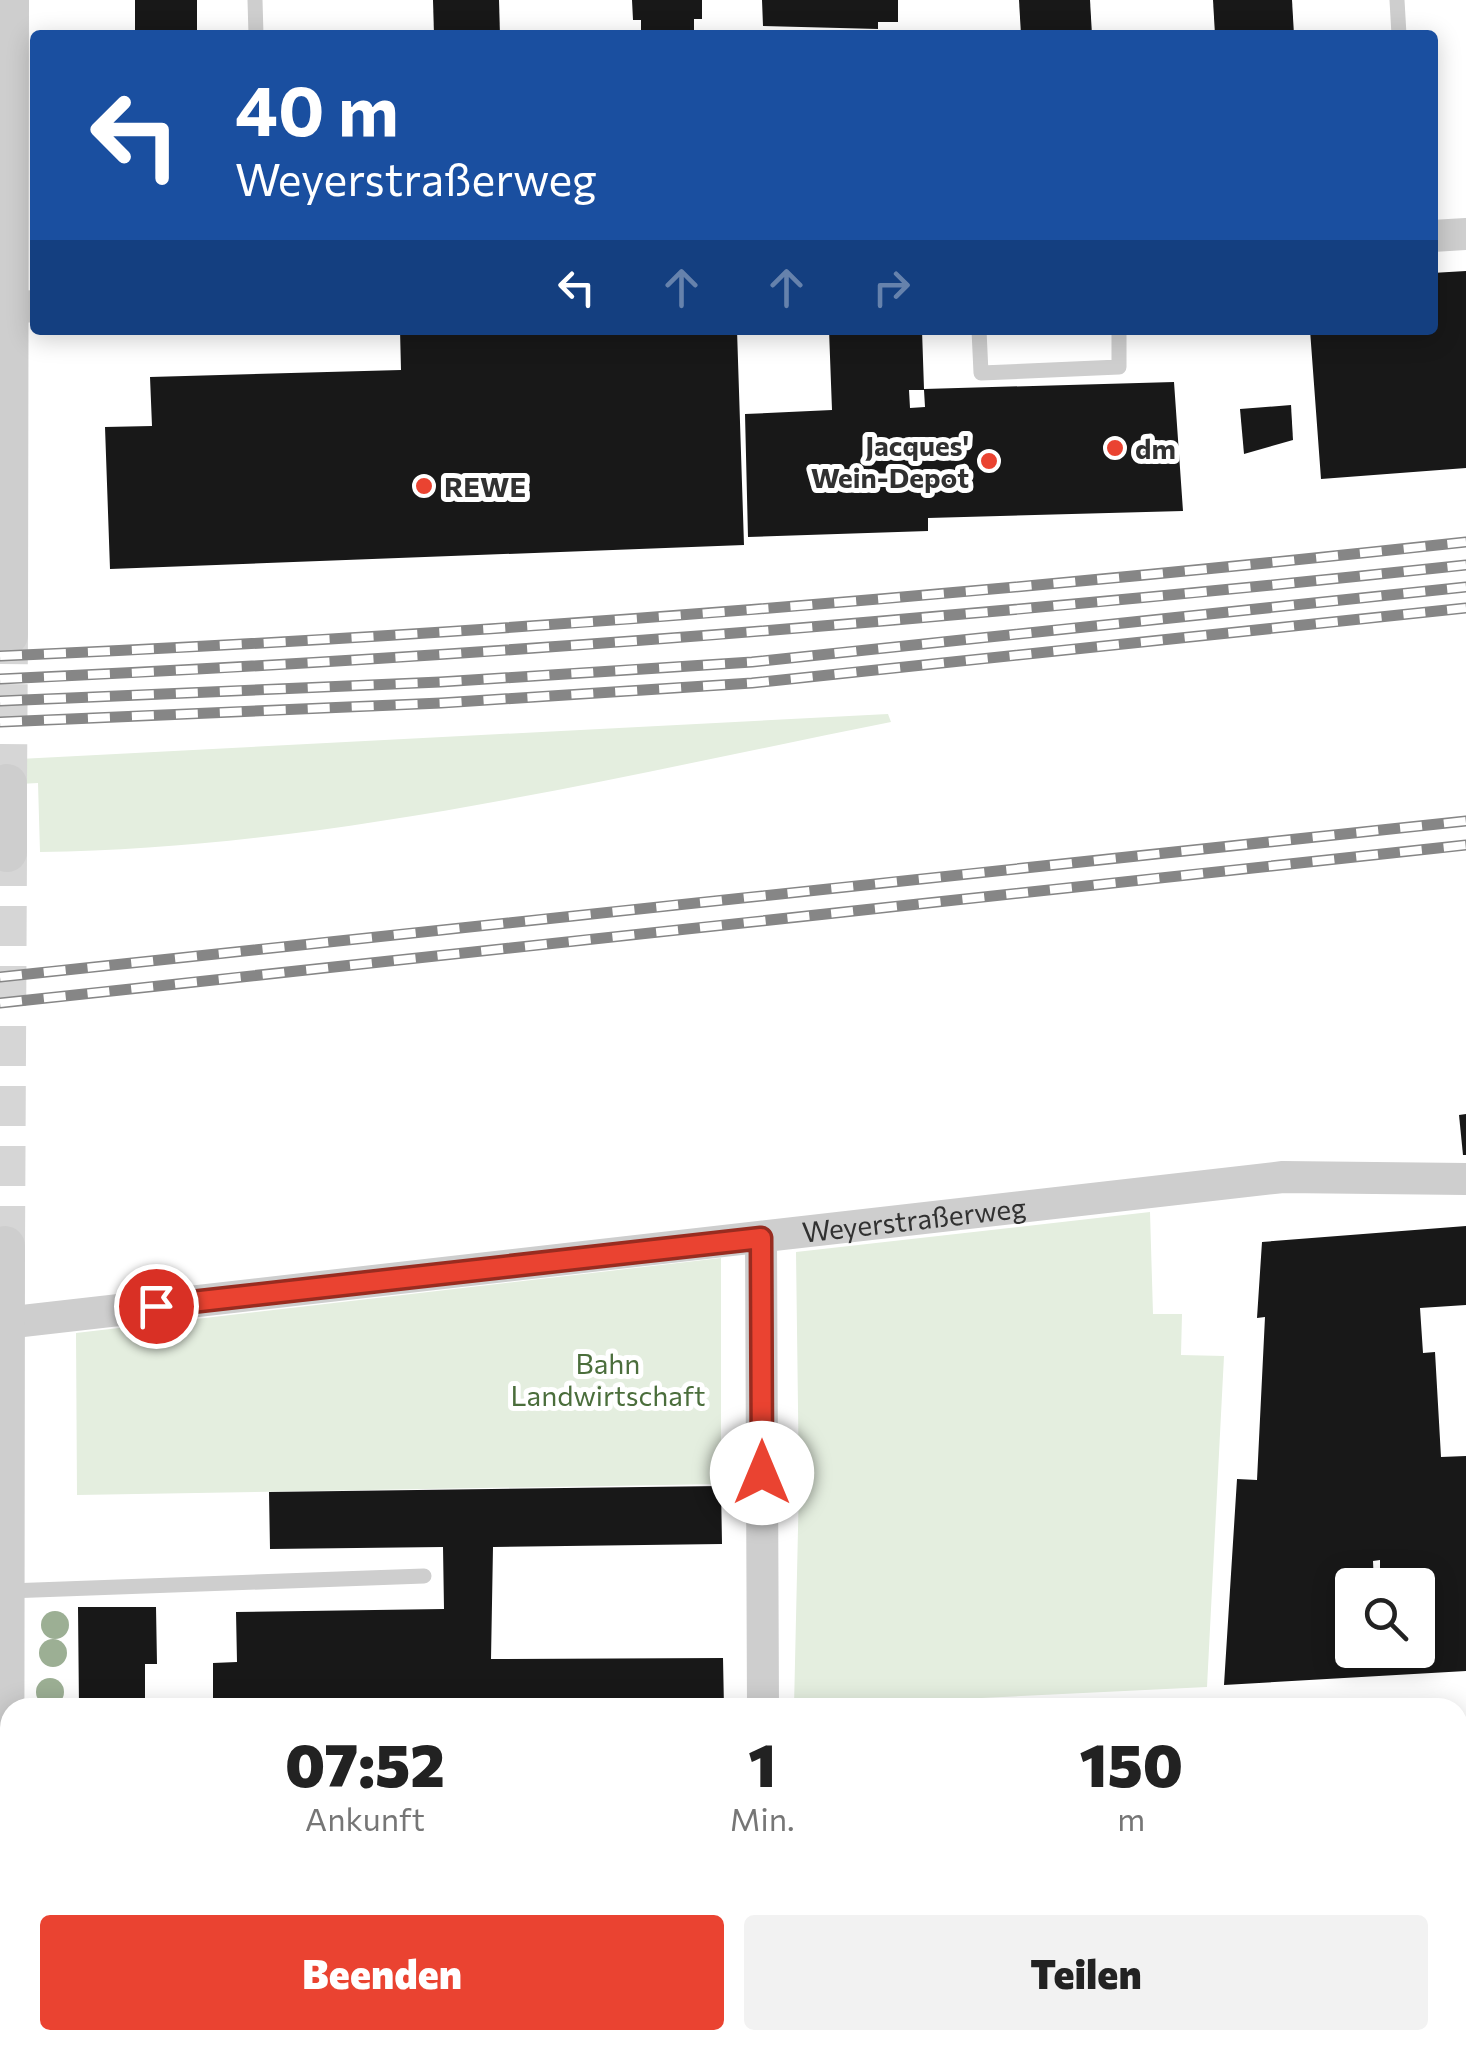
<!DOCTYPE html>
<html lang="de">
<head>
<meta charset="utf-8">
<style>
	:root { --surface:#fff; --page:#f2f2f2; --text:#222; --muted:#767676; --accent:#ea4331 }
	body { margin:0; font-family:Commissioner,sans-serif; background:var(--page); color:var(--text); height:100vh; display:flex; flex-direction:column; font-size:38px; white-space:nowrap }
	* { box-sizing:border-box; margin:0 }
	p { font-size:32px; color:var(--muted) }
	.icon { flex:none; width:55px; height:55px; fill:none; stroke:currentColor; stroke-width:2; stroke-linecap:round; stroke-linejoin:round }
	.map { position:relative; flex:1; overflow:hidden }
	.drawer { position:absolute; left:0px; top:1698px; width:1468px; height:352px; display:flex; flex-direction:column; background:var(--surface); border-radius:30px 30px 0 0; box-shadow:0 5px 25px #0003 }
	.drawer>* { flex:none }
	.hud { position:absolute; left:30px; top:30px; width:1408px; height:305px; border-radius:10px; box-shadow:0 5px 25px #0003; background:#1a4fa0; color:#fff; overflow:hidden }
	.buttons { position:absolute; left:1335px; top:1568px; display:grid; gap:20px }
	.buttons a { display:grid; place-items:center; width:100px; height:100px; border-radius:10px; background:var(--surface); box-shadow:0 5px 25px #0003; font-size:50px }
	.pin { position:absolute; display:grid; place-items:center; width:85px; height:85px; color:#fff; margin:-42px; border:5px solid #fff; border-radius:50%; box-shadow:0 2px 10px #0007 }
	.me { position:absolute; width:110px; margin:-55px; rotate:0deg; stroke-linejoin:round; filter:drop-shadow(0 0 8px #0008) }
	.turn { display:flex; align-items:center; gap:35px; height:210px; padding:0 40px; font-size:45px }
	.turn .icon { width:130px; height:130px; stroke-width:2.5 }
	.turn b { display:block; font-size:70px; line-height:85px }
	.lanes { display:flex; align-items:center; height:95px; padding:0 40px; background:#0003; justify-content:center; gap:50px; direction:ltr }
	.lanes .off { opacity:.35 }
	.eta { display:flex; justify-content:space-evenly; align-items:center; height:170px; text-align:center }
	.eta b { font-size:60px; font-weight:800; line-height:70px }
	.action { display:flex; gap:20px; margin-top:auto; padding:20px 40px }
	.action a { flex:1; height:115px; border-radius:10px; background:var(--accent); color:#fff; font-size:40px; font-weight:800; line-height:115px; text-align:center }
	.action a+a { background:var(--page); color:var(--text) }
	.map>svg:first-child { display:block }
	.green { fill:#e4eedf }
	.building { fill:#181818; fill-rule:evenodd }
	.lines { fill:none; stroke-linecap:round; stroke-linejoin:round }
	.tertiary-tunnel { stroke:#d6d6d6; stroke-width:40; stroke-dasharray:40 20; stroke-linecap:butt }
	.service { stroke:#cecece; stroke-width:15 }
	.minor { stroke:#cecece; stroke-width:32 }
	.tertiary { stroke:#cecece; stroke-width:40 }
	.rail-casing { stroke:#868686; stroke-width:11 }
	.rail { stroke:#fff; stroke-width:8; stroke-dasharray:22; stroke-linecap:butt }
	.tree { fill:#9caf94 }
	.route-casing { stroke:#982c20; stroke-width:25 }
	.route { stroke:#ea4331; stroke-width:18 }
	.poi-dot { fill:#ea4331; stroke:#fff; stroke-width:4 }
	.labels { text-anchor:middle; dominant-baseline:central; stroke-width:10; stroke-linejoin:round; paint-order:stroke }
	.poi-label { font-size:28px; font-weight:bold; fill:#313131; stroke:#fff; text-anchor:start }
	.street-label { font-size:28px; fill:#313131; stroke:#fff }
	.park-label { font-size:28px; fill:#4b6e3c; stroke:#fff }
</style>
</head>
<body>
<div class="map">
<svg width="1466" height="2048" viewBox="0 0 1466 2048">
	<rect width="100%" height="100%" fill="#fff"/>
	<!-- green -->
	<g class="green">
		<path d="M888 714 891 722C610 778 328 848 40 852L38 783 0 785V760Z"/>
		<path d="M1150 1212 1153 1314H1182L1181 1355 1224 1356 1207 1687 794 1707 799 1485 796 1252Z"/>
		<path d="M721 1258V1484L77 1495 76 1333Z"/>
	</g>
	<!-- building -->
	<g class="building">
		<rect x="135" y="0" width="62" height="35"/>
		<path d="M433 0H499L500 35H434Z"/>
		<path d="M632 0H702V19H694V31H703V35H641V20H633Z"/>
		<path d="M762 0H898V22H878V29L763 26Z"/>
		<path d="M1019 0H1090L1092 35H1021Z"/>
		<path d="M1213 0H1292L1294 35H1215Z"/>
		<path d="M1466 271V468L1321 479 1310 330H1432V273Z"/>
		<path d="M400 330H737L744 545 110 569 105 427 152 426 150 377 401 370Z"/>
		<path d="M829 330H922L924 389 1174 382 1183 511 928 518V531L748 537 745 414 832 410ZM909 390H924L925 407 910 408Z"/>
		<path d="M1291 405 1293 440 1244 454 1240 409Z"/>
		<path d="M1466 1114V1155H1463L1459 1115Z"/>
		<path d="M1466 1226V1305L1420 1308 1423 1353 1435 1352 1441 1457 1466 1456V1671L1224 1685 1237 1479 1257 1480 1265 1317 1257 1318 1262 1242ZM1380 1560V1585H1418V1650H1352V1585H1374L1373 1561Z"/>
		<path d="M721 1486 722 1544 493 1547 491 1659 723 1658 724 1708H459V1702H411V1708H213V1663L237 1662 236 1612 444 1609 443 1547 270 1549 269 1492Z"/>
		<path d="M78 1607H156L157 1664H145V1708H79Z"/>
		<path d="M1319 2040H1385L1382 2048H1317Z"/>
	</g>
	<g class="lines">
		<!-- tertiary-tunnel -->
		<g class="tertiary-tunnel">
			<path d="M7 784 8 635"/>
			<path d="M5 1246 7 852"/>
		</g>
		<!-- service -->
		<g class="service">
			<path d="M255 0 256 35"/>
			<path d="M1397 0 1399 35"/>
			<path d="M979 330 981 373 1119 367V330"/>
			<path d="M8 1591 424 1576"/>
			<path d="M1466 1730H1458L1466 1817"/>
			<path d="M1022 2040 1023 2048"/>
		</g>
		<!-- minor -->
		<g class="minor">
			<path d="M1432 236 1466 234"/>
			<path d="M9 308 35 306"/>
			<path d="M761 1238 763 1708"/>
			<path id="s1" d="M5 1323 1283 1177 1466 1179"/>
			<path d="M765 2040V2048"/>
			<path d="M1258 2048 1259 2040"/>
		</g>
		<!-- tertiary -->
		<g class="tertiary">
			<path d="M8 635 9 0"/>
			<path d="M7 852V784"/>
			<path d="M4 2048 5 1246"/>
		</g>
		<!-- rail casing -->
		<g class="rail-casing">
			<g id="rail">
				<path d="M0 656C490 635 978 595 1466 542"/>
				<path d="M0 679C490 657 978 617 1466 565"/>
				<path d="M0 701 440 682 752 662 1466 587"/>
				<path d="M0 722 441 703 752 683 1466 608"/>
				<path d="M0 977 1466 821"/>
				<path d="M0 1003 1466 845"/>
			</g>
		</g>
		<!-- rail -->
		<use href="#rail" class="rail"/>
	</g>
	<!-- trees -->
	<g class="tree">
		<circle cx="55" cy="1625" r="14"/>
		<circle cx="53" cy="1653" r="14"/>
		<circle cx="50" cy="1692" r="14"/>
	</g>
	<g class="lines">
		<!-- route casing -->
		<g class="route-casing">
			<path id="route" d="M156 1306 761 1238 762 1473"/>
		</g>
		<!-- route -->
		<use href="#route" class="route"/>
	</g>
	<!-- markers -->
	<g class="poi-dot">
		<circle cx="1115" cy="448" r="10"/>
		<circle cx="989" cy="461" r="10"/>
		<circle cx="424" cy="486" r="10"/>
	</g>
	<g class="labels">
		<!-- poi labels -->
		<g class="poi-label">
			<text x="969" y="445" text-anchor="end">Jacques'<tspan x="969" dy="32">Wein-Depot</tspan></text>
			<text x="1135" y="448">dm</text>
			<text x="444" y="486">REWE</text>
		</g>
		<!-- street labels -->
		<g class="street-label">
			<text stroke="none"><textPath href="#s1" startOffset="915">Weyerstraßerweg</textPath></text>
		</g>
		<!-- park labels -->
		<g class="park-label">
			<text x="608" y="1363">Bahn<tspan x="608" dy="32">Landwirtschaft</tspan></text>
		</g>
	</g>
</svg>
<div class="buttons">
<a><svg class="icon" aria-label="search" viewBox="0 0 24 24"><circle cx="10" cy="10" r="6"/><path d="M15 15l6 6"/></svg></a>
</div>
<div class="pin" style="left:156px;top:1306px;background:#d93025"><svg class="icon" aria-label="arrive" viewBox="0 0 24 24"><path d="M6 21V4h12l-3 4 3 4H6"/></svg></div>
<svg class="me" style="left:762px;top:1473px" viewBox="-20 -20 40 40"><circle r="19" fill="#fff"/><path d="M0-13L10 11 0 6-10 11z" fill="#ea4331"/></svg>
<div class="hud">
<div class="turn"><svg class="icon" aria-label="left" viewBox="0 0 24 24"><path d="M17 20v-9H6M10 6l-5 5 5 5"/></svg><div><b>40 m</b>Weyerstraßerweg</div></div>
<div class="lanes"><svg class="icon" aria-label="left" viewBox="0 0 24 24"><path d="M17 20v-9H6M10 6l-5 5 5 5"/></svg><svg class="icon off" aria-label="ahead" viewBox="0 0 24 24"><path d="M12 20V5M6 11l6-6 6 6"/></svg><svg class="icon off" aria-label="ahead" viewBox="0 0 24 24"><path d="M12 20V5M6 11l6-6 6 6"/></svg><svg class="icon off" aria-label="right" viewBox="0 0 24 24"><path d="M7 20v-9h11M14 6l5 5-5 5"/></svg></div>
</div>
<section class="drawer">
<div class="eta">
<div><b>07:52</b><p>Ankunft</p></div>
<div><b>1</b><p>Min.</p></div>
<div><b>150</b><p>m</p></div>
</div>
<div class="action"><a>Beenden</a><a>Teilen</a></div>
</section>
</div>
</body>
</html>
